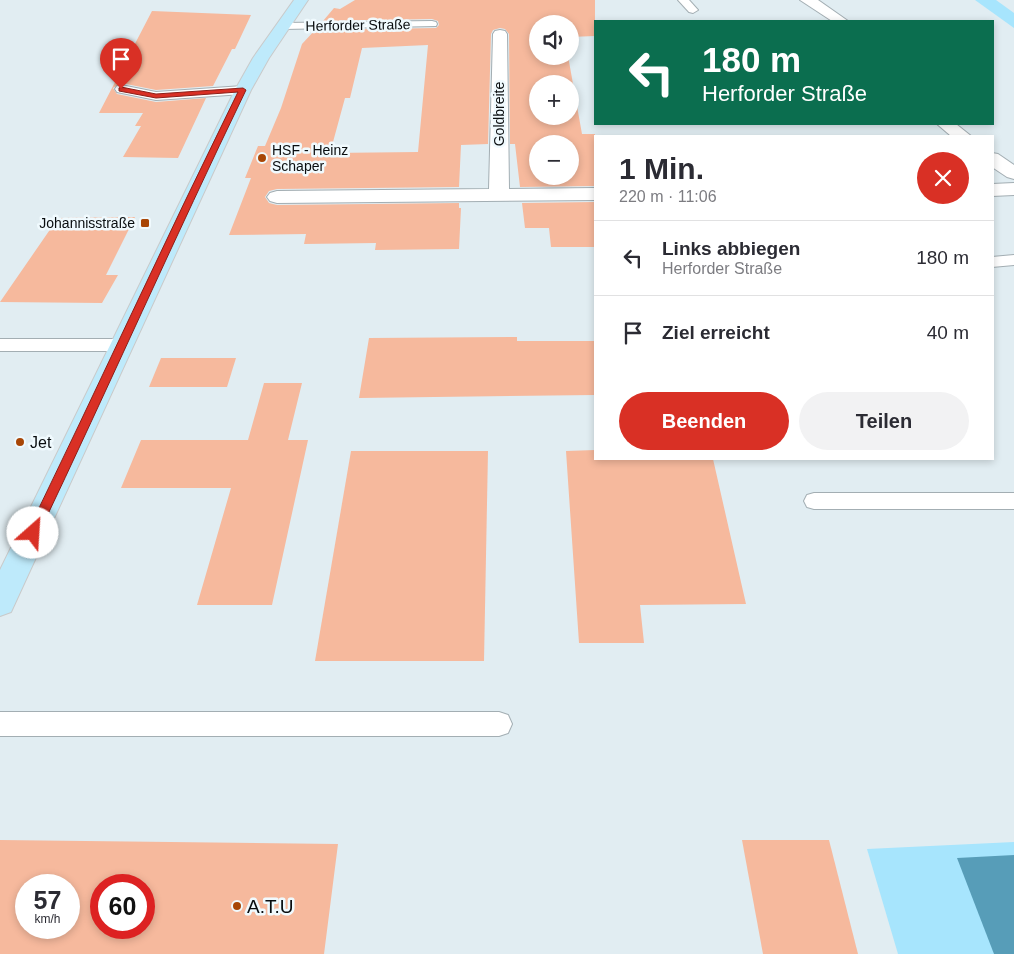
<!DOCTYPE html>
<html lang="de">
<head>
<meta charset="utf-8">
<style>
	:root { --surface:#fff; --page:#f2f2f3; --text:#2b2b33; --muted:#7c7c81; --line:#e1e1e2; --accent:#d93025 }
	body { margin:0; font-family:Arial,sans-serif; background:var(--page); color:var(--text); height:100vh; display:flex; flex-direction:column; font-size:19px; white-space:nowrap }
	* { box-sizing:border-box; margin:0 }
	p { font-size:16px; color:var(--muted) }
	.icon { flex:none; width:28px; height:28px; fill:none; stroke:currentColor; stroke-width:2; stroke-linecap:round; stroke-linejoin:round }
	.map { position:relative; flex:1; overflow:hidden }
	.side { position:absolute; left:594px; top:135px; width:400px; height:325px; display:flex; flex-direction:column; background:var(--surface); border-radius:0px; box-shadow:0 2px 8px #0003 }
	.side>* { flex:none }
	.hud { position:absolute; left:594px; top:20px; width:400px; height:105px; border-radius:0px; box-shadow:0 2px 8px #0003; background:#0b6e4f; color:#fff; overflow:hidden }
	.controls { position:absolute; left:529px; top:15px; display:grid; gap:10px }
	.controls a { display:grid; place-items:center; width:50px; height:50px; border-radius:50%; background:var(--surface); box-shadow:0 2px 8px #0003; font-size:25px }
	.speed { position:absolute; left:15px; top:874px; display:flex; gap:10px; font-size:25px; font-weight:700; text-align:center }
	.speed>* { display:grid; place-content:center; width:65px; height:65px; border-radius:50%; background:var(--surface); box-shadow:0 2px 8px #0003; line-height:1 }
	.speed small { font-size:12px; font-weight:400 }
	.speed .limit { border:8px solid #d22; background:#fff; color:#111 }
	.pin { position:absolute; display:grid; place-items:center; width:42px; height:42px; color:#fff; margin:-51px -21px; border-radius:50% 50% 50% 0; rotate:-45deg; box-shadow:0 0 5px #0007 }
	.pin .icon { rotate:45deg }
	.me { position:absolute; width:55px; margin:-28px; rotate:26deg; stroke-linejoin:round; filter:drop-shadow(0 0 4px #0008) }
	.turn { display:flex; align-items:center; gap:18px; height:105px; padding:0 25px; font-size:22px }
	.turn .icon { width:65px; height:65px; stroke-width:2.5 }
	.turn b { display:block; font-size:35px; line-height:42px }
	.round { display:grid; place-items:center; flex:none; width:52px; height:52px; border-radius:26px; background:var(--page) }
	.overview { display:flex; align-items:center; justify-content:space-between; height:85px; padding:0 25px }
	h1 { font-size:30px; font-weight:700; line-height:38px }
	.action { display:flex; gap:10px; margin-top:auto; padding:10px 25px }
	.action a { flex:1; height:58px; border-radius:30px; background:var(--accent); color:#fff; font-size:20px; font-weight:700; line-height:58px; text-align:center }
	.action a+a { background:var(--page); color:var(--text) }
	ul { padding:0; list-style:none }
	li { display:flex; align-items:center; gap:15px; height:75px; padding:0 25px; border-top:1px solid var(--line) }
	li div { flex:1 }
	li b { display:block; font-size:19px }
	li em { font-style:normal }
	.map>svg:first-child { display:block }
	.green { fill:#a7e5fd }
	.water { fill:#579db8 }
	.building { fill:#f6b99d; fill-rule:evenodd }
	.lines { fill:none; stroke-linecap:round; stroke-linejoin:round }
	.lane-casing { stroke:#a3aeb3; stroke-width:2 }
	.street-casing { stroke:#a3aeb3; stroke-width:2 }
	.primary-casing { stroke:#c9caca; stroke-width:2 }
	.lane { fill:#fff; fill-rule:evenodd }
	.street { fill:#fff; fill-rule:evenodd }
	.primary { fill:#beeafb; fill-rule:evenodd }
	.route { fill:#d93025; stroke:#8d1f18 }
	.poi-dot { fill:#a84606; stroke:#f0fafe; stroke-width:2 }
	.labels { text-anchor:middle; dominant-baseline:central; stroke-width:5; stroke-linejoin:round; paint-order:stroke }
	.far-street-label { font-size:14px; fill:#090d0f; stroke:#f0fafe }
	.far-poi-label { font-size:14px; fill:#090d0f; stroke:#f0fafe; text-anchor:start }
	.poi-label { font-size:16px; fill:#090d0f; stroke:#f0fafe; text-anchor:start }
	.near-poi-label { font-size:19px; fill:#090d0f; stroke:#f0fafe; text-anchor:start }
</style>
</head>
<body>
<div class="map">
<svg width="1014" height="954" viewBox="0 0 1014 954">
	<rect width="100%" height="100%" fill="#e1edf2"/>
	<!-- green -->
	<g class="green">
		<path d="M975 0H996L1014 13V28Z"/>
		<path d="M1014 842V954H898L867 849Z"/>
	</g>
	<!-- water -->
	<path class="water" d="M1014 855V954H994L957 858Z"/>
	<!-- building -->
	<g class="building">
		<path d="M355 0H595V36L570 37V24H538V56H568L582 134H595V186L520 187 515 144H510L509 34 505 29 500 28 493 30 491 34 488 144 461 145 459 187 277 189 269 191 265 197 269 203 277 205 459 203V208H461L459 249 375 250 376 243 304 244 306 234 229 235 251 178H245L258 146H265L281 108 302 44 315 30 436 28 439 25 438 21 432 19 323 21 334 8 340 9ZM428 45 418 152 330 153 345 98H350L362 48ZM538 84H570V116H538ZM538 144H570V176H538Z"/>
		<path d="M152 11 251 15 235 49H232L213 86 156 90 121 83 113 88 117 94 156 102 206 98 178 158 123 157 141 126H135L143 113H99Z"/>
		<path d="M595 202V247H551L549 228H525L522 203Z"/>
		<path d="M135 217 106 275H118L102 303 0 302 58 218Z"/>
		<path d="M517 337V341H595V395L359 398 369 338Z"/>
		<path d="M161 358H236L227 387H149Z"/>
		<path d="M264 383H302L288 440H308L272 605H197L231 488H121L141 440H248Z"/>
		<path d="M595 450V459H713L746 604 640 605 644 643H579L566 451Z"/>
		<path d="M351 451H488L484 661H315Z"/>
		<path d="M0 840 338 844 324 954H0ZM26 885H69V928H26ZM101 885H144V928H101Z"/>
		<path d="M742 840H829L858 954H763Z"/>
	</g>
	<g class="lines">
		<!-- lane casing -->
		<g class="lane-casing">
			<g id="lane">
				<path d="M678 0H689L698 10 693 13 689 12Z"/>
				<path d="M432 21 436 22 437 24 436 26 284 29 279 26 284 23Z"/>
				<path d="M121 85 156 92 243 86 249 90 243 94 156 100 117 92 115 89 117 86Z"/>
				<path d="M1014 255V265L992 267V257Z"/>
				<path d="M0 339H123L129 341 132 345 129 349 123 351H0Z"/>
				<path d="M814 493H1014V509H814L807 507 804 501 807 495Z"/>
				<path d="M0 712H499L508 715 512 724 508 733 499 736H0Z"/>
			</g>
		</g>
		<!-- street casing -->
		<g class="street-casing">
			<g id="street">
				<path d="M800 0H818L848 21H832Z"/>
				<path d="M500 30 505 31 507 34 509 189 595 188V200L277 203 270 201 267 197 270 193 277 191 489 189 493 34 495 31Z"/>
				<path d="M937 124H956L971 136H951Z"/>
				<path d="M992 153 998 154 1014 165V179L1007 177 992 167Z"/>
				<path d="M1014 183V195L992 196V184Z"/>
			</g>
		</g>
		<!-- primary casing -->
		<g class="primary-casing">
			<path id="primary" d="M294 0H308L269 58 251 90 11 612 0 616V570L235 90 253 58Z"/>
		</g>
		<!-- lane -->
		<use href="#lane" class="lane"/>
		<!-- street -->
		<use href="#street" class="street"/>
		<!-- primary -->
		<use href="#primary" class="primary"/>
	</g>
	<!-- route -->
	<path class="route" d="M121 87 156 94 243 88 246 90C175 237 109 386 39 533L37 537H29L27 533C98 387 166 238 238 92L156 98 119 91V88Z"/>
	<!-- markers -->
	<g class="poi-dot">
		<circle cx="262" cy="158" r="5"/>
		<rect x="140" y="218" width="10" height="10" rx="2.5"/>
		<circle cx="20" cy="442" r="5"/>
		<circle cx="237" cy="906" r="5"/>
	</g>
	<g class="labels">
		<!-- far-street labels -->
		<g class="far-street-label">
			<text transform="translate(358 25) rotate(-1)">Herforder Straße</text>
			<text transform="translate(499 114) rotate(-90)">Goldbreite</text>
		</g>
		<!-- far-poi labels -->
		<g class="far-poi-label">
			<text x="272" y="150">HSF - Heinz<tspan x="272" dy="16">Schaper</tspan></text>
			<text x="135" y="223" text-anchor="end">Johannisstraße</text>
		</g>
		<!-- poi labels -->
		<g class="poi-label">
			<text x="30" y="442">Jet</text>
		</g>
		<!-- near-poi labels -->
		<g class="near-poi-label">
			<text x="247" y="906">A.T.U</text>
		</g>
	</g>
</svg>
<div class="controls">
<a><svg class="icon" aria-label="sound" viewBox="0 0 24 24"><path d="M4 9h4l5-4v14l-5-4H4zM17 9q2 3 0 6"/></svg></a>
<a>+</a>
<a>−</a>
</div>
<div class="speed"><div>57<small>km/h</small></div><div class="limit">60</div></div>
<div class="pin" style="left:121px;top:89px;background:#d93025"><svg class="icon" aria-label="arrive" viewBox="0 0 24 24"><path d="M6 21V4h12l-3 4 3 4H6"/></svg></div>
<svg class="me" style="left:33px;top:533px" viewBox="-20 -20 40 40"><circle r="19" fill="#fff"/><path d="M0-13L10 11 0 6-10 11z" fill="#d93025"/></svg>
<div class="hud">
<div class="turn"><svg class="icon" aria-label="left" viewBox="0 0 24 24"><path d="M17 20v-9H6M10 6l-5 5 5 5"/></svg><div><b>180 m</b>Herforder Straße</div></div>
</div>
<section class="side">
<div class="overview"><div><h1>1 Min.</h1><p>220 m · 11:06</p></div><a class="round" style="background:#d93025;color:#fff"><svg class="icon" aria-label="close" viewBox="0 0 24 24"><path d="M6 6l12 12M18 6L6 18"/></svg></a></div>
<ul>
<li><svg class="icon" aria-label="left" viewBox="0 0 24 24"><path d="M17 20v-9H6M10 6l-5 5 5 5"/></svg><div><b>Links abbiegen</b><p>Herforder Straße</p></div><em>180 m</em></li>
<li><svg class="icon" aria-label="arrive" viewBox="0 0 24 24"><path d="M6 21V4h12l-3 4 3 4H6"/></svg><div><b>Ziel erreicht</b></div><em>40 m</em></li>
</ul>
<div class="action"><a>Beenden</a><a>Teilen</a></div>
</section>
</div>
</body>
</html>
